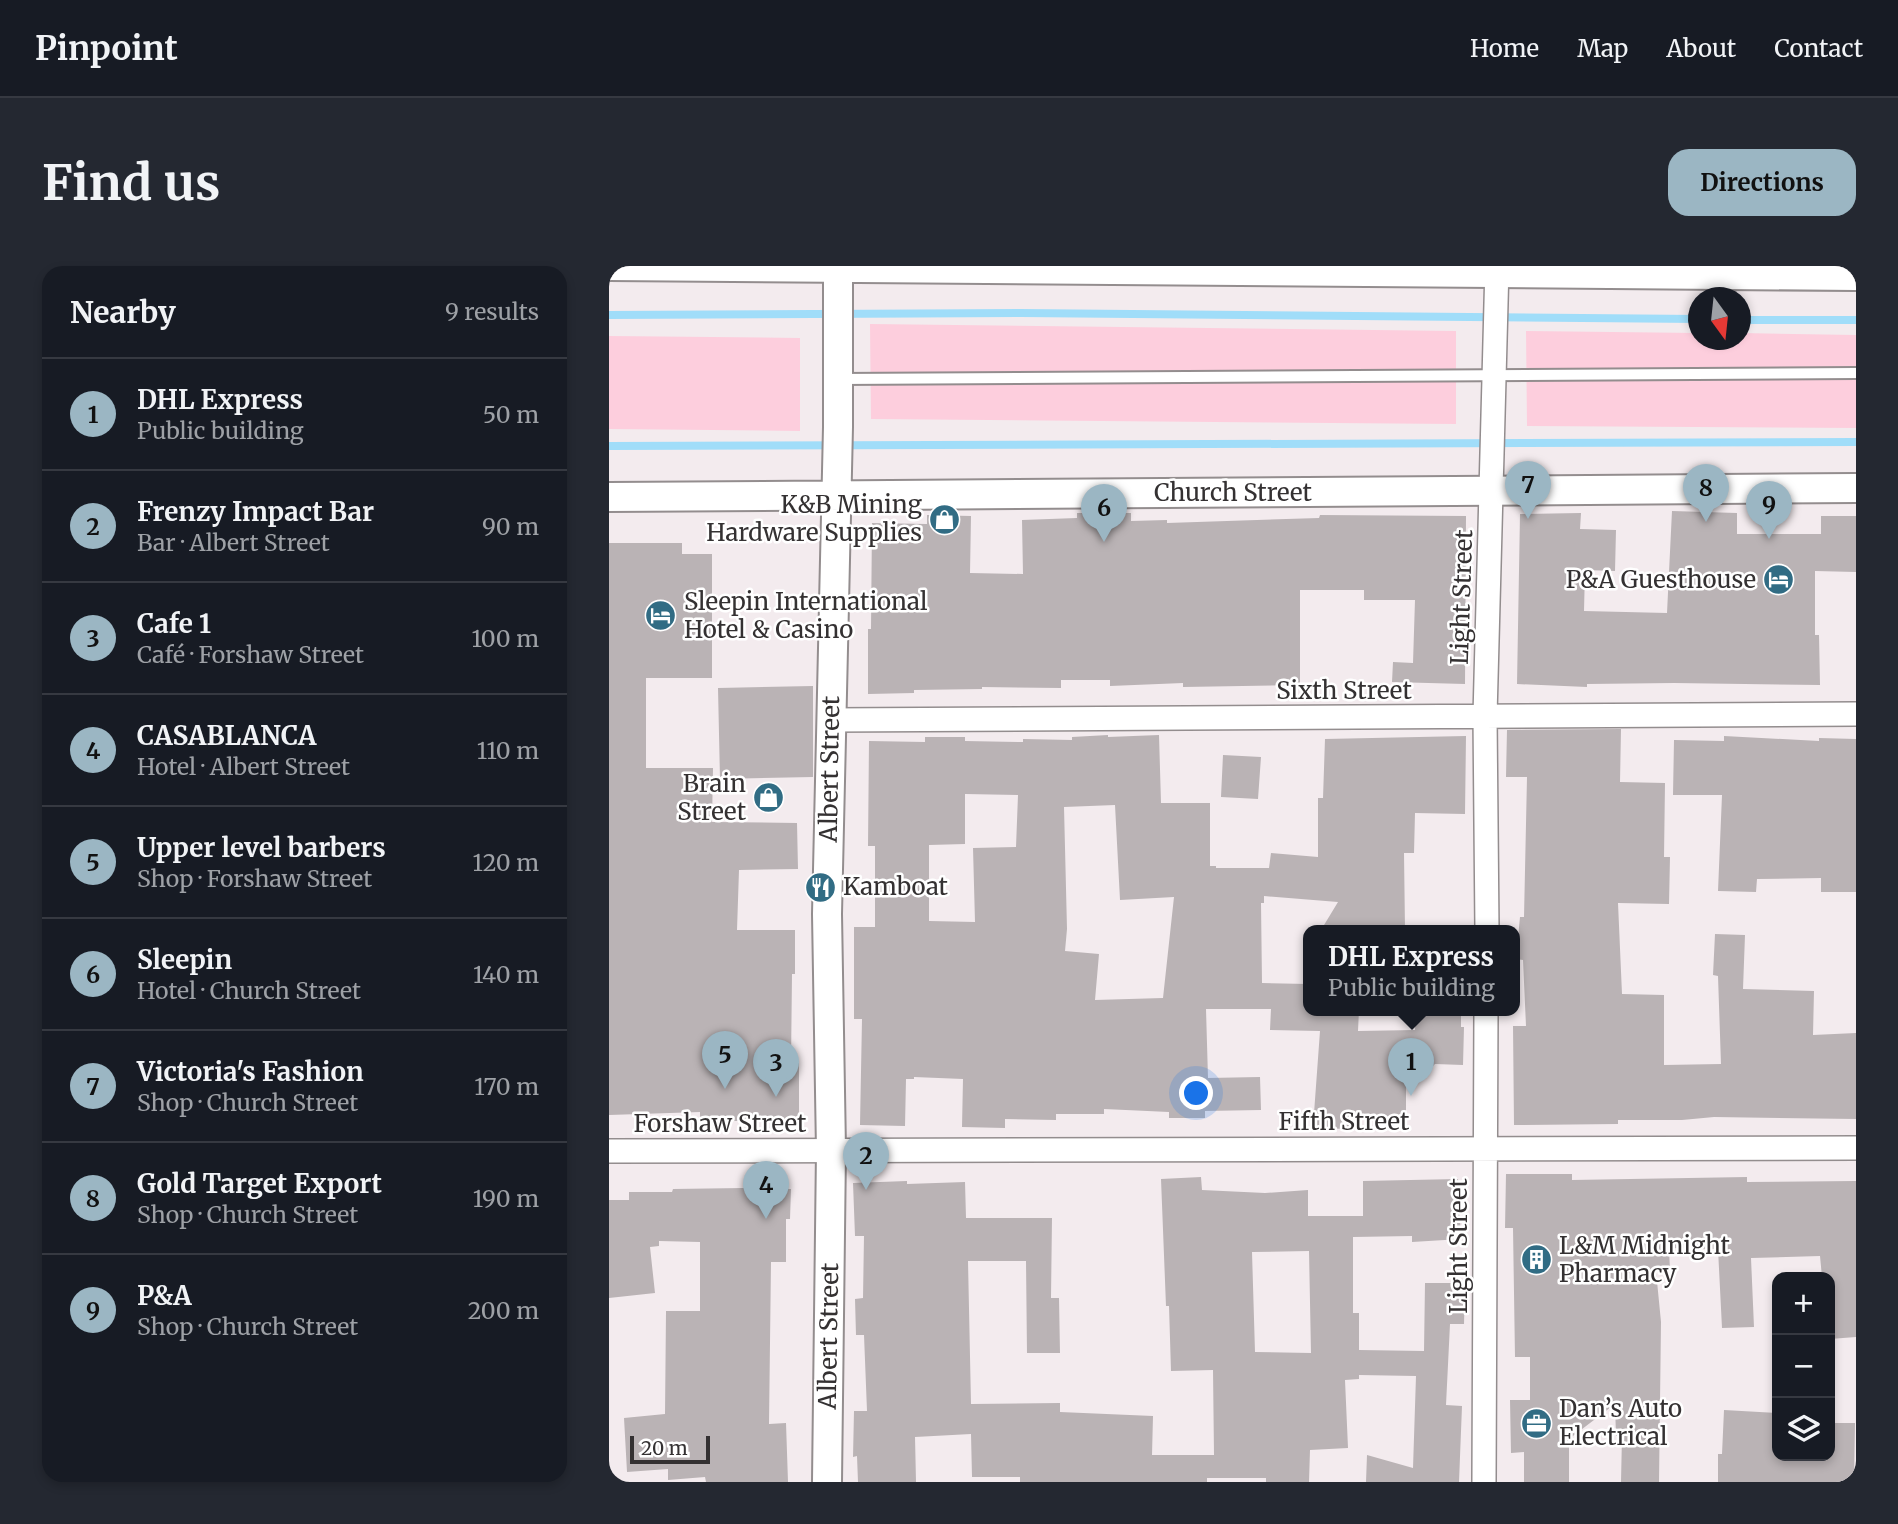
<!DOCTYPE html>
<html lang="en">
<head>
<meta charset="utf-8">
<style>
  :root { --surface:#171b24; --page:#242831; --text:#f1f3f6; --muted:#9ea1a6; --line:#363941; --accent:#9bb6c3 }
  body { margin:0; font-family:Merriweather,serif; background:var(--page); color:var(--text) }
  .controls { position:absolute; right:21px; bottom:21px; display:grid; overflow:hidden; border-radius:14px; box-shadow:0 4px 10px #0003 }
  .controls button { width:63px; height:63px; display:grid; place-items:center; padding:0; border:0; border-bottom:2px solid var(--line); background:var(--surface); color:var(--text); font:35px sans-serif }
  .compass { position:absolute; left:1079px; top:21px; width:63px; height:63px; border-radius:50%; background:var(--surface); box-shadow:0 4px 10px #0003; rotate:165deg }
  .scale { position:absolute; left:21px; bottom:18px; width:80px; box-sizing:border-box; padding-left:7px; border:4px solid #343132; border-top:0; font-size:19px; line-height:24px; white-space:nowrap; color:#343132; -webkit-text-stroke:5px #fff; paint-order:stroke }
  .you { position:absolute; left:588px; top:828px; width:24px; height:24px; margin:-18px; border:5px solid #fff; border-radius:50%; background:#1a73e8; box-shadow:0 0 0 10px #1a73e833 }
  .badge { display:grid; place-items:center; width:46px; height:46px; border-radius:50%; background:var(--accent); color:#111; font-size:23px; font-weight:700 }
  .pin { position:absolute; translate:-50% -58px; filter:drop-shadow(0 2px 4px #0008) }
  .pin::after { content:''; position:absolute; top:37px; width:24px; height:21px; background:inherit; clip-path:polygon(0 0,100% 0,50% 100%) }
  .popup { position:absolute; left:694px; top:659px; width:217px; height:91px; box-sizing:border-box; display:grid; place-content:center; border-radius:14px; background:var(--surface); filter:drop-shadow(0 2px 5px #0005); font-size:23px; white-space:nowrap; color:var(--muted) }
  .popup b { font-size:26px; color:var(--text) }
  .popup::after { content:''; position:absolute; left:50%; top:100%; margin-left:-14px; border:14px solid transparent; border-top-color:var(--surface) }
  .list { margin:0; padding:0; list-style:none }
  h2 { display:flex; justify-content:space-between; align-items:center; height:91px; margin:0; padding:0 28px; font-size:30px }
  h2 small { font-size:23px; font-weight:400; color:var(--muted) }
  .list li { display:grid; grid-template-columns:46px 1fr auto; gap:21px; align-items:center; box-sizing:border-box; height:112px; padding:0 28px; border-top:2px solid var(--line) }
  .list b { display:block; font-size:26px; white-space:nowrap }
  .list p { margin:0; font-size:23px; white-space:nowrap; color:var(--muted) }
  .list em { font-size:23px; font-style:normal; color:var(--muted) }
  .icon { flex:none; width:38px; height:38px; fill:none; stroke:currentColor; stroke-width:2; stroke-linecap:round; stroke-linejoin:round }
  .map { position:relative; flex:none; width:1247px; height:1216px; overflow:hidden; border-radius:21px }
  header { display:flex; align-items:center; gap:42px; box-sizing:border-box; height:98px; padding:0 35px; background:var(--surface); border-bottom:2px solid var(--line) }
  header strong { font-size:33px }
  nav { display:flex; gap:38px; margin-inline-start:auto; font-size:24px }
  .intro { display:flex; align-items:center; justify-content:space-between; box-sizing:border-box; height:168px; padding:0 42px }
  h1 { margin:0; font-size:49px }
  .button { padding:18px 32px; border-radius:21px; background:var(--accent); color:#111; font-size:24px; font-weight:700 }
  main { display:flex; gap:42px; padding:0 42px }
  aside { flex:1; background:var(--surface); border-radius:21px; box-shadow:0 4px 10px #0003 }
  .map>svg:first-child { display:block }
  .green { fill:#fdcedd }
  .lines { fill:none; stroke-linecap:round; stroke-linejoin:round }
  .stream { stroke:#a0ddf9; stroke-width:8 }
  .building { fill:#bab3b5; fill-rule:evenodd }
  .service-casing { stroke:#938d8e; stroke-width:14 }
  .minor-casing { stroke:#938d8e; stroke-width:26 }
  .tertiary-casing { stroke:#938d8e; stroke-width:32 }
  .service { stroke:#fff; stroke-width:10 }
  .minor { stroke:#fff; stroke-width:23 }
  .tertiary { stroke:#fff; stroke-width:28 }
  .labels { text-anchor:middle; stroke-width:5; stroke-linejoin:round; paint-order:stroke }
  .street-label { font-size:24px; fill:#343132; stroke:#fff }
  .poi-label { font-size:24px; fill:#343132; stroke:#fff; text-anchor:start }
</style>
</head>
<body>
<header>
<strong>Pinpoint</strong>
<nav><a>Home</a><a>Map</a><a>About</a><a>Contact</a></nav>
</header>
<div class="intro"><h1>Find us</h1><a class="button">Directions</a></div>
<main>
<aside>
<h2>Nearby<small>9 results</small></h2>
<ul class="list">
<li><span class="badge">1</span><div><b>DHL Express</b><p>Public building</p></div><em>50 m</em></li>
<li><span class="badge">2</span><div><b>Frenzy Impact Bar</b><p>Bar · Albert Street</p></div><em>90 m</em></li>
<li><span class="badge">3</span><div><b>Cafe 1</b><p>Café · Forshaw Street</p></div><em>100 m</em></li>
<li><span class="badge">4</span><div><b>CASABLANCA</b><p>Hotel · Albert Street</p></div><em>110 m</em></li>
<li><span class="badge">5</span><div><b>Upper level barbers</b><p>Shop · Forshaw Street</p></div><em>120 m</em></li>
<li><span class="badge">6</span><div><b>Sleepin</b><p>Hotel · Church Street</p></div><em>140 m</em></li>
<li><span class="badge">7</span><div><b>Victoria's Fashion</b><p>Shop · Church Street</p></div><em>170 m</em></li>
<li><span class="badge">8</span><div><b>Gold Target Export</b><p>Shop · Church Street</p></div><em>190 m</em></li>
<li><span class="badge">9</span><div><b>P&amp;A</b><p>Shop · Church Street</p></div><em>200 m</em></li>
</ul>
</aside>
<div class="map">
<svg width="1247" height="1216" viewBox="0 0 1247 1216">
  <rect width="100%" height="100%" fill="#f3ebee"/>
  <path class="green" d="M261 58 847 65V158L262 153Z
    M917 65 1089 67 1090 74H1132V67L1247 69V162L918 160Z
    M0 70 191 72V165L0 163Z"/>
  <g class="lines">
    <path class="stream" d="M0 49 412 47 1090 53
      M1132 54H1247
      M0 180 1247 176"/>
  </g>
  <path class="building" d="M1063 245 1128 247V268H1212V250H1247V306L1206 305V369H1210L1211 419 1065 417 978 418V421L908 418 911 248 972 247 971 263 1007 264 1006 305 976 304 975 345 1058 347Z
    M468 247H522V255L558 254V257L710 252 711 249 857 250 856 418 783 416 784 396 804 397 806 334H755V324H691V419L574 421V417L501 420V414H452V422L373 421V423L305 424V427L259 428V363H262L263 257 318 258V249L362 250 361 307 414 308 413 254 468 252Z
    M0 277H73V288H103V412H37V502H104L103 556 188 557 189 603 130 604 128 664H186V708H183L182 797H190V855H91V846L0 849Z
    M204 420V511L111 513 109 422Z
    M1012 463 1011 516 1056 517 1055 591H1061L1060 638 1009 637 1013 728 1055 729V799L1112 798 1109 710 1104 709 1106 668 1136 669 1134 723 1205 725 1204 769 1247 767V853L1105 851 1073 854H1009V858L905 859 904 760H917L914 694 907 693 911 651H915L918 511H897L898 464Z
    M499 469V471L550 469 552 537H601V600H607V602H660L662 587 709 591V532H714L716 473 857 470 856 548 806 547 805 587H795L796 664H712L729 636 655 630V637H652L653 717 699 718V744H750L749 765 806 764 807 744H852V761H855L854 799 826 798 821 803H797V850L750 851 749 864 704 861 711 765 661 764 662 743H597L599 812 651 811 652 844 596 845V852H560V846L495 843V848H447V854L396 853V862L353 861 354 813 305 811V813H297L296 860 251 859 253 753H245V661H266V580H259L260 475 316 476V471H356V475L414 476V473L463 474V471ZM356 528 409 529 407 581 364 582 366 656 320 655V579L356 578ZM506 539 511 634 565 631 554 732 486 734 490 688 456 685 458 663 455 541Z
    M1115 470 1210 475V472L1247 473V626H1212V612L1148 613 1147 626 1109 625 1113 529H1064L1065 474 1115 475Z
    M614 489 652 491 649 533 612 531Z
    M897 908H963V914L1138 911V916L1247 915V1071L1221 1073V1011H1213L1211 990 1142 992 1145 1061 1113 1062 1109 983 1060 982 1061 1005H1047L1052 1056 1050 1216H1012L1013 1170H1007L1006 1138 960 1173V1216H915V1186L902 1187 901 1134H921V1091H906L904 962H896Z
    M592 911 593 924 656 927 699 924V950H754V915L849 913 852 973 803 976V970L744 971V1047H750V1084L815 1085 816 1017H856L855 1058H841L837 1139 853 1140 850 1216H757L758 1189 804 1202 807 1110 750 1109V1113L736 1114 739 1182 701 1184 700 1216H657V1212H598V1216H411V1211H363L362 1168 306 1171 307 1216H249L248 1190 244 1191 245 1145H258L255 1069H247L246 1033 254 1032 255 970H246L244 917 298 915V918L356 916 357 952H443L442 1032H450L451 1087H418L417 995H359L362 1138 451 1137V1146L544 1150 543 1189H605L604 1104 562 1105 560 1040H557L552 913ZM700 985 702 1087 646 1086 643 986Z
    M134 922 182 923 181 953H177V996H162L160 1158 177 1157 179 1216H97L96 1211 59 1214V1203L18 1206 15 1152 56 1148 57 1045H91V976L50 975V980L41 981 46 1027 0 1032V934H20V926H63L64 923Z
    M1115 1144 1168 1147V1190H1221V1157H1246L1245 1216H1109V1188H1113Z"/>
  <g class="lines">
    <defs>
      <path id="service" d="M229 113 1247 107"/>
      <path id="minor" d="M222 454 1247 448
        M878 664 876 450 888 0
        M0 885 1247 882
        M875 1216 877 744"/>
      <path id="tertiary" d="M0 0 1247 10
        M0 231 1247 222
        M218 1216 222 884 218 648 229 161V0"/>
    </defs>
    <use href="#service" class="service-casing"/>
    <use href="#minor" class="minor-casing"/>
    <use href="#tertiary" class="tertiary-casing"/>
    <use href="#service" class="service"/>
    <use href="#minor" class="minor"/>
    <use href="#tertiary" class="tertiary"/>
  </g>
  <defs>
    <symbol id="shop-disc" viewBox="-11 -11 22 22"><circle r="9.5" fill="#316c84" stroke="#fff"/><path d="M-5-2.5h2.3a2.7 3.5 0 0 1 5.4 0H5L5.5 6h-11ZM-1.5-2.5h3a1.5 2.3 0 0 0-3 0Z" fill="#fff"/></symbol>
    <symbol id="hotel-disc" viewBox="-11 -11 22 22"><circle r="9.5" fill="#316c84" stroke="#fff"/><path d="M-6-4.5h1.5V1H6V5H4.5V3h-9V5H-6ZM-4 0a1.8 1.8 0 1 1 3.6 0ZM.5 0V-2.5h3Q6-2.5 6 0Z" fill="#fff"/></symbol>
    <symbol id="restaurant-disc" viewBox="-11 -11 22 22"><circle r="9.5" fill="#316c84" stroke="#fff"/><path d="M-5-6h1v4h1v-4h1v4h1v-4h1v5L-1.5 .5V6h-2V.5L-5-1ZM5-6V6H3V1.5H1.5Q1.5-4 5-6Z" fill="#fff"/></symbol>
    <symbol id="building-disc" viewBox="-11 -11 22 22"><circle r="9.5" fill="#316c84" stroke="#fff"/><path d="M-4-6H4V6H1V3H-1V6H-4ZM-2.5-4.3h1.7v1.8h-1.7ZM.8-4.3h1.7v1.8H.8ZM-2.5-1h1.7V.8h-1.7ZM.8-1h1.7V.8H.8Z" fill="#fff"/></symbol>
    <symbol id="office-disc" viewBox="-11 -11 22 22"><circle r="9.5" fill="#316c84" stroke="#fff"/><path d="M-6-3h4V-5.5h4V-3h4V5H-6ZM-1-4.5V-3h2v-1.5ZM-6 0V1H6V0Z" fill="#fff"/></symbol>
  </defs>
  <g fill-rule="evenodd">
    <use href="#shop-disc" x="318" y="236" width="35" height="35"/>
    <use href="#hotel-disc" x="1152" y="296" width="35" height="35"/>
    <use href="#hotel-disc" x="34" y="332" width="35" height="35"/>
    <use href="#shop-disc" x="142" y="514" width="35" height="35"/>
    <use href="#restaurant-disc" x="194" y="604" width="35" height="35"/>
    <use href="#building-disc" x="910" y="976" width="35" height="35"/>
    <use href="#office-disc" x="910" y="1140" width="35" height="35"/>
  </g>
  <g class="labels">
    <g class="street-label">
      <text x="624" y="235">Church Street</text>
      <text transform="translate(853 331) rotate(-88)" y="8">Light Street</text>
      <text x="735" y="433">Sixth Street</text>
      <text transform="translate(221 503) rotate(-89)" y="8">Albert Street</text>
      <text x="735" y="864">Fifth Street</text>
      <text x="111" y="866">Forshaw Street</text>
      <text transform="translate(850 980) rotate(-90)" y="8">Light Street</text>
      <text transform="translate(220 1070) rotate(-89)" y="8">Albert Street</text>
    </g>
    <g class="poi-label">
      <text x="313" y="247" text-anchor="end">K&amp;B Mining<tspan x="313" dy="28">Hardware Supplies</tspan></text>
      <text x="1147" y="322" text-anchor="end">P&amp;A Guesthouse</text>
      <text x="75" y="344">Sleepin International<tspan x="75" dy="28">Hotel &amp; Casino</tspan></text>
      <text x="137" y="526" text-anchor="end">Brain<tspan x="137" dy="28">Street</tspan></text>
      <text x="234" y="629">Kamboat</text>
      <text x="950" y="988">L&amp;M Midnight<tspan x="950" dy="28">Pharmacy</tspan></text>
      <text x="950" y="1151">Dan’s Auto<tspan x="950" dy="28">Electrical</tspan></text>
    </g>
  </g>
</svg>
<div class="controls">
<button>+</button>
<button>−</button>
<button><svg class="icon" aria-label="layers" viewBox="0 0 24 24"><path d="M12 4l9 5-9 5-9-5zM3 14l9 5 9-5"/></svg></button>
</div>
<svg class="compass" viewBox="-18 -18 36 36"><path d="M0-13l5 13h-10z" fill="#e53935"/><path d="M0 13l5-13h-10z" fill="#9ea1a6"/></svg>
<div class="scale">20 m</div>
<div class="you"></div>
<div class="pin badge" style="left:802px;top:830px">1</div>
<div class="popup"><b>DHL Express</b>Public building</div>
<div class="pin badge" style="left:257px;top:924px">2</div>
<div class="pin badge" style="left:167px;top:831px">3</div>
<div class="pin badge" style="left:157px;top:953px">4</div>
<div class="pin badge" style="left:116px;top:823px">5</div>
<div class="pin badge" style="left:495px;top:276px">6</div>
<div class="pin badge" style="left:919px;top:253px">7</div>
<div class="pin badge" style="left:1097px;top:256px">8</div>
<div class="pin badge" style="left:1160px;top:273px">9</div>
</div>
</main>
</body>
</html>
